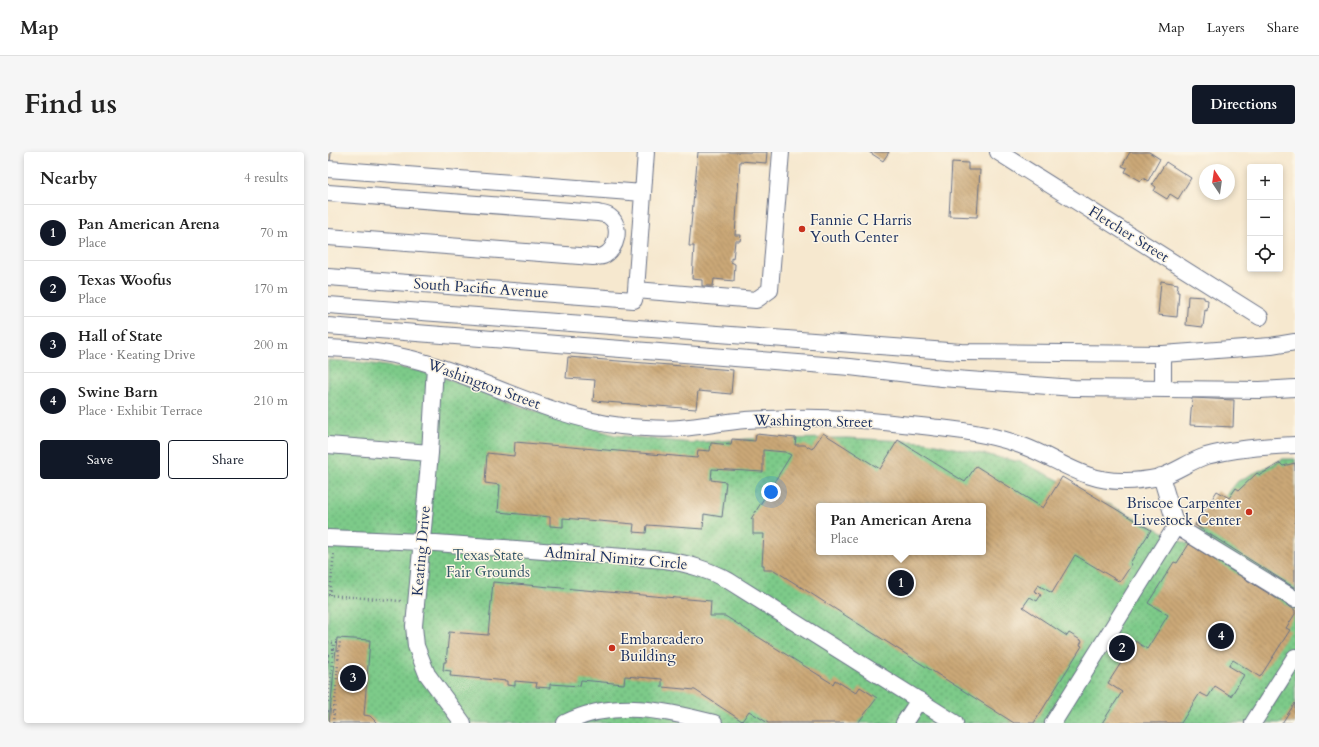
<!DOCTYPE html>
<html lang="en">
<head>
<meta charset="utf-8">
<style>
  :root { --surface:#fff; --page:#f6f6f6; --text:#222; --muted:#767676; --line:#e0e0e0; --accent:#111827 }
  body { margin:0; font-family:Cardo,serif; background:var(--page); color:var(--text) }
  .controls { position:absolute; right:12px; top:12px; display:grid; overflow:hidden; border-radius:4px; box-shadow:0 2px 6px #0003 }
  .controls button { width:36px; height:36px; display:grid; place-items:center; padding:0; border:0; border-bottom:1px solid var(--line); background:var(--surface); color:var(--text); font:20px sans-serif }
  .compass { position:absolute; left:871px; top:12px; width:36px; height:36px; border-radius:50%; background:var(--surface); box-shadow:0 2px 6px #0003; rotate:347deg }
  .you { position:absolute; left:443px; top:340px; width:14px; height:14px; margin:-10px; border:3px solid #fff; border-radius:50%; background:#1a73e8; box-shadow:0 0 0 6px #1a73e833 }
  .badge { display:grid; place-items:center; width:26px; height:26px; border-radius:50%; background:var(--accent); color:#fff; font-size:13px; font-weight:700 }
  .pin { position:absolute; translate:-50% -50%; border:2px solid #fff; box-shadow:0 1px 4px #0006 }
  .popup { position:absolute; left:488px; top:351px; width:170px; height:52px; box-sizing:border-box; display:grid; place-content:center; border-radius:4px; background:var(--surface); filter:drop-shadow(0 1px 3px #0005); font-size:13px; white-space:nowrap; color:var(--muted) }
  .popup b { font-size:15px; color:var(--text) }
  .popup::after { content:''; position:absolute; left:50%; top:100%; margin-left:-8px; border:8px solid transparent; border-top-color:var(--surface) }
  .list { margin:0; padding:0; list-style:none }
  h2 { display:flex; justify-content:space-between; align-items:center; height:52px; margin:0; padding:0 16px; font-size:17px }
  h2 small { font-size:13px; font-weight:400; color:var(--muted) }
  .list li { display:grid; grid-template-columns:26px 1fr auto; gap:12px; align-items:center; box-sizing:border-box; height:56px; padding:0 16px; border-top:1px solid var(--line) }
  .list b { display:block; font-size:15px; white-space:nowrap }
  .list p { margin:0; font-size:13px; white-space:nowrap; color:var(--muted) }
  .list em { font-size:13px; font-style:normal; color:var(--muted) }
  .actions { display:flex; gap:8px; padding:12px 16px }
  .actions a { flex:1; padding:9px 0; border:1px solid var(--accent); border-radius:4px; text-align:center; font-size:14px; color:var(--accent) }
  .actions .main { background:var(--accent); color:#fff }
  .icon { flex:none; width:22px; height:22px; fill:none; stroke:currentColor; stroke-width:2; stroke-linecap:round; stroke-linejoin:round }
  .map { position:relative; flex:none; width:967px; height:571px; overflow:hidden; border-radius:4px }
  header { display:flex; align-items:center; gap:24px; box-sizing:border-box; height:56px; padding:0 20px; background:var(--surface); border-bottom:1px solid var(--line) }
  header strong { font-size:19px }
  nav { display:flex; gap:22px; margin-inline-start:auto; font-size:14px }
  .intro { display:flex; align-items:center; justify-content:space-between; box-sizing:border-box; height:96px; padding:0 24px }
  h1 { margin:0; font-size:28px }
  .button { padding:10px 18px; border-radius:4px; background:var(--accent); color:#fff; font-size:14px; font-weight:700 }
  main { display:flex; gap:24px; padding:0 24px }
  aside { flex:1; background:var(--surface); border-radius:4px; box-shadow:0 2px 6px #0003 }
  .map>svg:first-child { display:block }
  .park { fill:url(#park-dots); stroke:#4c7c74; fill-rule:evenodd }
  .building { fill:url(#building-back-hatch); fill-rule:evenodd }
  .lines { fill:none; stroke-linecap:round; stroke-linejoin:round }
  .minor-casing { stroke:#687086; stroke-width:18 }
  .path { stroke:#687086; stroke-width:2.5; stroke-dasharray:1 3; stroke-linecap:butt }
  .minor { stroke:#fff; stroke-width:16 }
  .poi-dot { fill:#c8321e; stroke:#fcf5e5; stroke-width:1.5 }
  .labels { text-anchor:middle; stroke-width:3; stroke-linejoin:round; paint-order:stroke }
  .poi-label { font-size:15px; fill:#1b2f5e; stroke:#fcf5e5; text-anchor:start }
  .street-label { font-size:15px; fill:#1b2f5e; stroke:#fcf5e5 }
  .park-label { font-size:15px; fill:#345669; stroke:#fcf5e5 }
</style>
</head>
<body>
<header>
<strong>Map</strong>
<nav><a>Map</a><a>Layers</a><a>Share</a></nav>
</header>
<div class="intro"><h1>Find us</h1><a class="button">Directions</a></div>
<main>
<aside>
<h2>Nearby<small>4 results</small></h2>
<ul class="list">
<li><span class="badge">1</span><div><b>Pan American Arena</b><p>Place</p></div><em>70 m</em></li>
<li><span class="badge">2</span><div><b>Texas Woofus</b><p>Place</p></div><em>170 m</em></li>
<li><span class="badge">3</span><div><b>Hall of State</b><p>Place · Keating Drive</p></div><em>200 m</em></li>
<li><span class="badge">4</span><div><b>Swine Barn</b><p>Place · Exhibit Terrace</p></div><em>210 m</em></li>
</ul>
<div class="actions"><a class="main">Save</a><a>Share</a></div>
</aside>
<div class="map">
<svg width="967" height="571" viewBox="0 0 967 571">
  <defs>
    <pattern id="park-dots" width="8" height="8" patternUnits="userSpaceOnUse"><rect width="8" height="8" fill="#7dca89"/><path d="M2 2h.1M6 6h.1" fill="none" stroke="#66a473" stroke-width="1.8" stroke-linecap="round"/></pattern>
    <pattern id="building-back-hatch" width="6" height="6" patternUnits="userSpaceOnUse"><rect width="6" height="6" fill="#cba877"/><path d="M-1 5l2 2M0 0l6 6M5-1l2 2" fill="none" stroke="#a48965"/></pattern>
  </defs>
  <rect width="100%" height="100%" fill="#fcf5e5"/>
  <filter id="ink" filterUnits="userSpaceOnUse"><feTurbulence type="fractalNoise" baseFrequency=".025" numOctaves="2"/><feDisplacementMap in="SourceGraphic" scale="8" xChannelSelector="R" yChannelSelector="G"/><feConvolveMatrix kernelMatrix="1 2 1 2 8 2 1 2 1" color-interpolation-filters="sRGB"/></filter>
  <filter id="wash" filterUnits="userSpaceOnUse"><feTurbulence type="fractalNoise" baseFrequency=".012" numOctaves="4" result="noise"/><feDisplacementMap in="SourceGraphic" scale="16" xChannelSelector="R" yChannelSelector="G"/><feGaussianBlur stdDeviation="0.9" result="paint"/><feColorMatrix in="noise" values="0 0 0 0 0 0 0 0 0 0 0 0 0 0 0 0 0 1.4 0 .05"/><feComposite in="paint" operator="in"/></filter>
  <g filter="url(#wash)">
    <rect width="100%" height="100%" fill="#f6e8cf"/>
    <path class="park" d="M0 208 32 210 92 219 130 230 194 255 287 283 363 291 420 287 519 286 598 290 693 310 786 355 859 392 910 329 955 307H967V571H0ZM491 354H655V400H491Z"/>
    <g id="blocks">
      <path class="building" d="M0 0H3L2 11H0Z
        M370 0H439L438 11 412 9 407 83H413L412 89H407L405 107 403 106V110L407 112 406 129 386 127 385 134H374V128L364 127 366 94H361Z
        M541 0H561L555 9Z
        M802 0H821L832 7 820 29 815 26 813 29 797 20 799 16 794 14Z
        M624 10 640 11V18H652L649 65 621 64Z
        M838 10 863 26 850 47 842 42 839 47 826 39 828 35 824 32Z
        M833 129 850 132 849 140H851L849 165 830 163Z
        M860 144 876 145V147L880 148 879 159 877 158 875 175 858 173Z
        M240 205 405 218 403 242 370 239 368 257 265 249 267 228 238 226Z
        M864 246 906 248 905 275 862 273Z
        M495 281 552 317 570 288 637 330 648 314 715 356 734 325 823 378 802 411 804 412 792 430 747 403 724 441 710 433 706 439 713 443 709 449 702 445 695 455 739 484 741 481 754 489 752 493 754 494 706 571H686L446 418H436V413H434L436 382H425V367H423L463 303 457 300 435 298V320L384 317 383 328 398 330 394 365 376 362 375 377 319 373 318 381 305 380 306 372 235 366V375L222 374V365L170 360 172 333 157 331 159 301 186 304 187 290 369 306 370 298 382 299 383 291 403 293 404 287 427 289 428 282 468 286 467 293H477L484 297ZM491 354H655V400H491Z
        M952 311 955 314 967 311V436L867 373 889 339 901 346 908 336 911 338 929 321 932 323Z
        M861 392 967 458V462L958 476 962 478 932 525 905 508 901 514 916 523 903 544 887 534 880 545 872 541 853 571H774L794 540 780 531 807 489 819 497 840 463 820 451 846 410 849 411Z
        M165 430 383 449 382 464H397L505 532 507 528 528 541 532 535 549 546 530 571H440L421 559 414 569 367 538 334 535V527L297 524 296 532 253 528 252 534 222 532V536L208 535 209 531 187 529V534L179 533V529L122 524 123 519 115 518 116 510H118L121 480 160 483Z
        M9 486 42 488 36 563 42 564 49 571H1Z
        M967 551V571H954Z"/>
    </g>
  </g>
  <g filter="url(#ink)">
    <use href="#blocks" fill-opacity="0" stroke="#687086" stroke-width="1"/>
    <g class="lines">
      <defs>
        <path id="minor" d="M670 0 932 165
          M0 17 315 41
          M0 41 270 61C273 62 279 62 282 65 294 74 289 98 275 104 272 105 268 105 265 105L0 85
          M0 125 306 148 308 138 318 0
          M308 138 428 148 442 138 453 0
          M0 153 633 200 835 202 943 194 967 190
          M0 174 522 215 614 226 746 236 932 238 967 236
          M0 196C28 197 56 200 84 207 155 225 220 265 293 274 313 276 333 278 353 276 375 274 396 270 418 268 432 267 448 267 462 266 512 264 563 271 612 276 640 279 669 284 695 294 731 307 757 331 798 329 808 329 822 327 832 325 848 320 862 309 878 304 905 297 939 294 967 293
          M835 202V237
          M107 214 102 301 86 474 88 494 99 522 135 571
          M0 293 102 301
          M848 374 967 447
          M0 386 94 390 337 408C361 412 379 417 401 429L627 571
          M237 571C286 547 336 558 386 571
          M576 571 591 548
          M725 571 848 374 833 324
          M925 571 967 505"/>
      </defs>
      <use href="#minor" class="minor-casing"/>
      <path class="path" d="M0 443 73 449
        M2 443 6 400
        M0 490 6 491 5 497 11 498
        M0 503 5 504V497
        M0 509H4L0 550
        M0 559 6 560
        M5 571 12 488"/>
      <use href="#minor" class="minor"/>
    </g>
  </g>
  <g class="poi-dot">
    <circle cx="474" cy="77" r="4"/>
    <circle cx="921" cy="360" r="4"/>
    <circle cx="284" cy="496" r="4"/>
  </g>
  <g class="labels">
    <g class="poi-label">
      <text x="482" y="73">Fannie C Harris<tspan x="482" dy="17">Youth Center</tspan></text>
      <text x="913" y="356" text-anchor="end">Briscoe Carpenter<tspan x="913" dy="17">Livestock Center</tspan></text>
      <text x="292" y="492">Embarcadero<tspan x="292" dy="17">Building</tspan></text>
    </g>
    <g class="street-label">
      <text transform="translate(801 82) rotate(32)" y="5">Fletcher Street</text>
      <text transform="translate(153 136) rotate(4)" y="5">South Pacific Avenue</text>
      <text transform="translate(156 232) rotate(20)" y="5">Washington Street</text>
      <text transform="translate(485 269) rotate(1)" y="5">Washington Street</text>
      <text transform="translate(93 399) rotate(-85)" y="5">Keating Drive</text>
      <text transform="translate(288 406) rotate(5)" y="5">Admiral Nimitz Circle</text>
    </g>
    <g class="park-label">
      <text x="160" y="408">Texas State<tspan x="160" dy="17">Fair Grounds</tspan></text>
    </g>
  </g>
</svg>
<div class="controls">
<button>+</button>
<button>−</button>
<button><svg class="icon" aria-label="locate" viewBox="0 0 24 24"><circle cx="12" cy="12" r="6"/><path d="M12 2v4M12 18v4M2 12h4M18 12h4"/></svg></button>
</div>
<svg class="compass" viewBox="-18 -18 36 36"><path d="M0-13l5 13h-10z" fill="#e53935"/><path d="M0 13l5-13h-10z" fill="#767676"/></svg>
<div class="you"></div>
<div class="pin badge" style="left:573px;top:431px">1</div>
<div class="popup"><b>Pan American Arena</b>Place</div>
<div class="pin badge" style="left:794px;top:496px">2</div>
<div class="pin badge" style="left:25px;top:526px">3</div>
<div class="pin badge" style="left:893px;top:484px">4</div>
</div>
</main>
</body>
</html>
